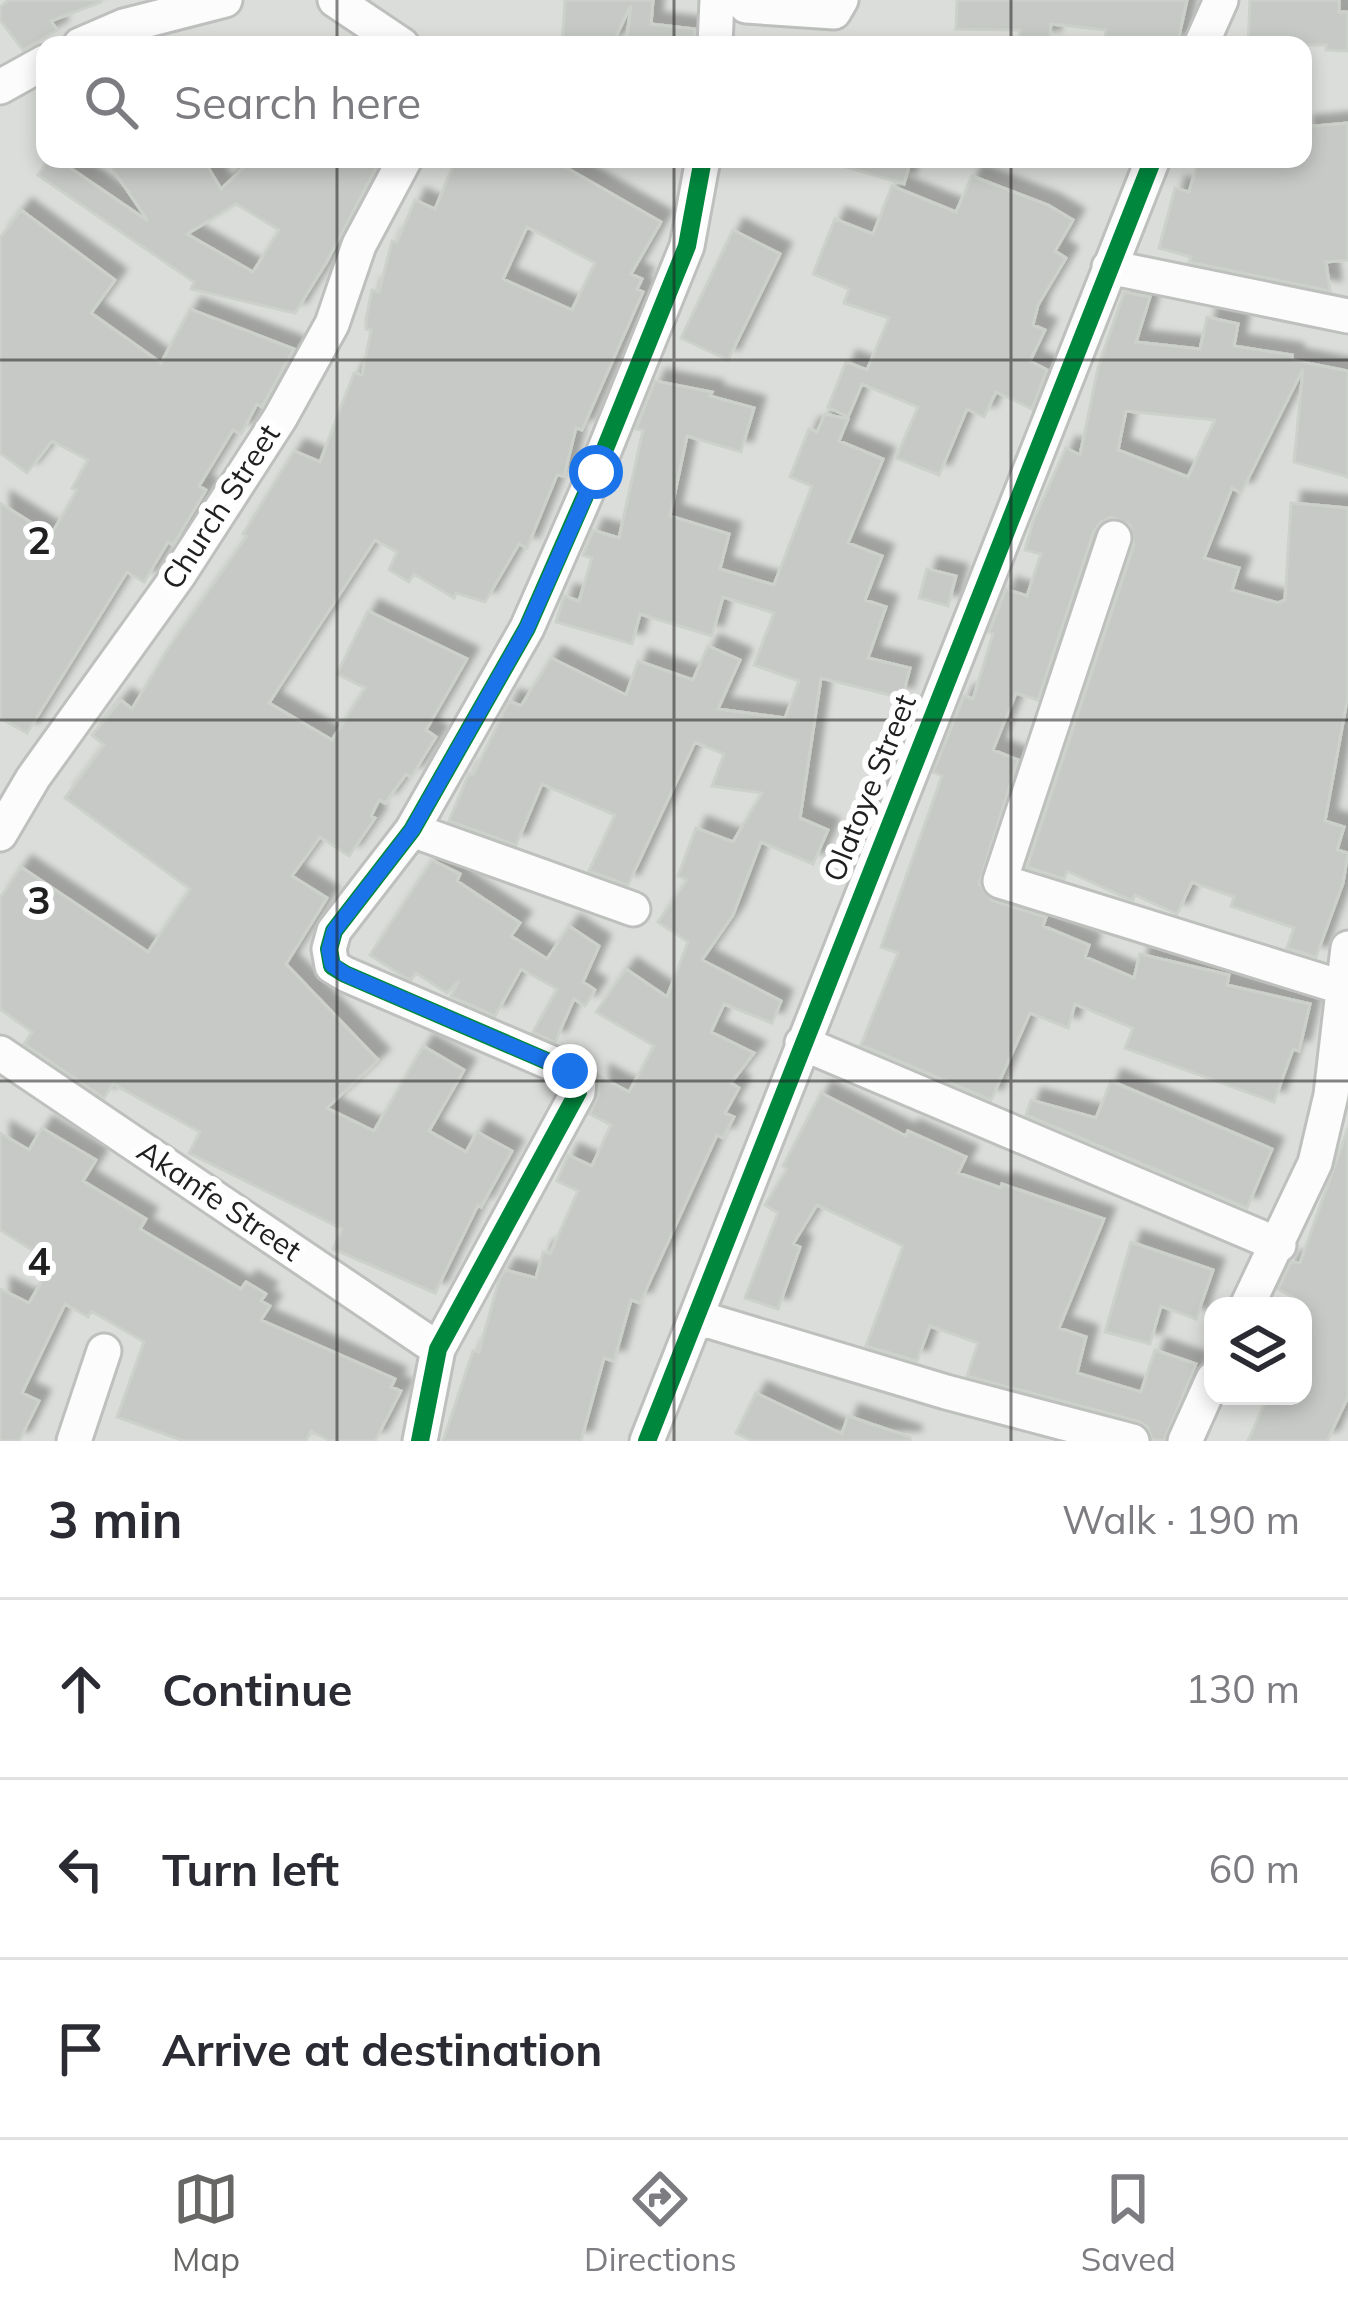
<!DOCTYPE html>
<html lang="en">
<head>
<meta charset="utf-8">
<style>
  :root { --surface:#fff; --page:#f7f7f7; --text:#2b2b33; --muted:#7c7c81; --line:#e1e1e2; --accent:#676866 }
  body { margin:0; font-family:Mulish,sans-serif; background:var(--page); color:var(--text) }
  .controls { position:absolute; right:36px; bottom:36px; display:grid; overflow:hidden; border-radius:24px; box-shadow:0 6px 18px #0003 }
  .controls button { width:108px; height:108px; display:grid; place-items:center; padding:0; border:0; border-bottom:3px solid var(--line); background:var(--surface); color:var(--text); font:60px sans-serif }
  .stop { position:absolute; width:36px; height:36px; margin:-27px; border:9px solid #1a73e8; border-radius:50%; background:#fff }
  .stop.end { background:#1a73e8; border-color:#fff; box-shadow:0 3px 12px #0008 }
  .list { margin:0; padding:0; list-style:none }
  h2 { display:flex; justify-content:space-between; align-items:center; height:156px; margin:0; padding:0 48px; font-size:51px }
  h2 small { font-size:39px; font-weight:400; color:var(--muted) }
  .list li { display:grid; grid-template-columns:78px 1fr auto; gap:36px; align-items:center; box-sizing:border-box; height:180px; padding:0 48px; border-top:3px solid var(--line) }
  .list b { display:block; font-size:45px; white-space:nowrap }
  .list em { font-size:39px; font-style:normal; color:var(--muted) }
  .icon { flex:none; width:66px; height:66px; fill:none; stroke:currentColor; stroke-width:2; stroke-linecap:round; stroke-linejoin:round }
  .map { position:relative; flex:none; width:1348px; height:1441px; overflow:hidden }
  .search { position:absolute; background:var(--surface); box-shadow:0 6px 18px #0003; left:36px; right:36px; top:36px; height:132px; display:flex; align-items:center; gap:30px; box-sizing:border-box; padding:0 42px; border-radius:24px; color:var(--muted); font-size:45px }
  .sheet { height:696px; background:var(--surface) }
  nav { display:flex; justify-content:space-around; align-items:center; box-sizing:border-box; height:168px; border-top:3px solid var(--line); background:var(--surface); font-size:33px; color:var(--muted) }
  nav a { display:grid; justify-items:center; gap:6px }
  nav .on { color:var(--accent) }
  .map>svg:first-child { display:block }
  .residential { fill:#dbddda; fill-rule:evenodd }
  .building { fill:#c6c9c5; stroke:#cdd1cb; stroke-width:3; fill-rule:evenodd; filter:url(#shadow) }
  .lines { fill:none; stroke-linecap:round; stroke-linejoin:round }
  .minor-casing { stroke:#bec0be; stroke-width:39 }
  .minor { stroke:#fcfcfc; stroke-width:33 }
  .cycleway-casing { stroke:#fff; stroke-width:26 }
  .cycleway { stroke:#00873e; stroke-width:18 }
  .route { stroke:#1a73e8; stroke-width:15 }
  .grid { fill:none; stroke:#202020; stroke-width:3; stroke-opacity:0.55 }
  .labels { text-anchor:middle; stroke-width:12; stroke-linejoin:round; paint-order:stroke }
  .street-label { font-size:30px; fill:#202020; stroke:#fff }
  .grid-label { font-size:39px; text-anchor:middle; font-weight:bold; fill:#202020; stroke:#fff; stroke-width:12; stroke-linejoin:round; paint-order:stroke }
</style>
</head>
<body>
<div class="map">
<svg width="1348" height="1441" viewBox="0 0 1348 1441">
  <defs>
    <filter id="shadow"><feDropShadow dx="11" dy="-11" stdDeviation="3" flood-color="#0004"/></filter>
  </defs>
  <rect width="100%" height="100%" fill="#eaeee9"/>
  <path class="residential" d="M0 0H1348V1441H0ZM45 45H1303V159H45ZM1213 1306H1303V1396H1213Z"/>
  <path class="building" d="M9 0H101V2L51 21 57 30 23 50 0 20V7Z
    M565 0H653L651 24 695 29 694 45H626L631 5 612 45H562Z
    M957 0H1187L1177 45H1104L1106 30 1051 24 1049 41 1019 37 1020 30 956 29Z
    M1250 0H1339V12H1348V51L1326 50V45H1248Z
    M1348 123V260L1326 262 1330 291 1189 262 1191 257 1159 248 1175 188 1189 192 1199 159H1303V127Z
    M49 159H57L148 221 106 159H203L221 189 253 159H381L326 263 295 313 191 289 194 282 38 175ZM236 204 279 230 253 272 187 234Z
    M456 159H551L661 222 631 274 642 279 637 289 643 292 582 430 576 428 564 476 557 475 527 548 519 544 485 602 456 593 454 598 414 574 409 582 389 570 397 552 375 540 269 703 332 740 365 688 337 674 368 611 467 659 426 730 436 737 411 777 406 774 385 803 379 800 371 816 375 818 349 856 320 837 292 876 327 898 286 964 378 1060 327 1108 374 1131 423 1046 464 1070 429 1131 466 1152 477 1132 512 1151 481 1207 478 1205 435 1293 333 1249 342 1229 189 1153 200 1132 113 1084 104 1098 24 1044 32 1032 0 1009V898L21 867 148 952 190 889 65 798 104 745 92 735 121 700 132 709 169 647 247 536 243 534 294 451 320 462 354 373 362 375 371 330 366 329V319L372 290 379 292 392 241 397 242 415 200 435 209ZM527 227 595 263 572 310 503 279Z
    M840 159H911L904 184 839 165Z
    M972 176 1048 205 1073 220 1055 251 1066 258 1038 305 1033 325 1045 330 1030 361 1047 370 1032 409 996 392 984 417 967 409 939 475 896 458 918 407 862 384 848 417 828 407 846 362 867 370 889 318 844 303 849 289 813 274 835 219 873 234 892 186 956 212Z
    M21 210 115 280 91 313 161 363 190 309 294 349 262 407 257 404 241 434 233 430 199 486 206 490 173 545 168 542 144 582 127 572 27 733 0 718V503L51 535 77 490 72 488 88 460 52 441 27 473 0 453V238Z
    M733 230 780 254 728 360 681 338Z
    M1124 292 1150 297 1136 342 1200 349 1207 317 1238 324 1234 346 1292 355V360L1348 371V477L1294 462 1303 369 1241 493 1232 488 1204 558 1239 568 1232 590 1278 603 1285 600 1291 503 1348 508V695L1325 821 1344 827 1337 850 1348 853 1343 883 1316 957 1287 948 1294 928 1231 906 1234 897 1192 882 1177 914 1135 895 1133 900 1126 898 1067 871 1064 879 1027 867 1134 545 1130 525 1111 517 1101 522 1094 531 1038 700 1016 693 993 750 1018 760 979 884 993 901 1046 917 1043 926 1089 945 1085 957 1134 978 1140 954 1229 975 1227 985 1310 1004 1299 1051 1293 1049 1274 1102 1125 1048 1133 1028 1075 1004 1068 1028 1030 1013 991 1100 861 1045 898 953 881 947 942 776 933 772 964 696 973 699 993 634 989 632 1006 589 1027 596 1041 554 1025 550 1034 519 1066 448 1080 455 1098 368ZM1126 411 1215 420 1188 477 1118 450Z
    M655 381 712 392 710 396 754 408 741 452 687 436 670 516 729 534 720 569 774 585 812 486 790 477 809 429 817 432 825 414 848 419 839 441 883 459 848 543 882 556 865 600 886 607 868 658 910 668 902 698 821 678 800 818 828 830 813 864 761 842 733 915 702 960 781 1001 772 1023 724 1004 711 1032 754 1053 731 1083 739 1088 725 1113 734 1117 723 1138 717 1135 640 1303 631 1300 614 1361 604 1358 581 1441H443L473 1351 479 1352 499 1280 505 1270 536 1278 543 1252 550 1254 578 1191 557 1181 568 1155 592 1166 611 1125 590 1114 599 1094V1076L629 1092 654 1046 596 1012 626 969 667 997 688 942 658 922 687 880 678 876 696 828 733 842 762 793 712 786 724 754 695 742 628 885 589 871 615 815 542 784 516 845 449 821 469 773 473 775 509 701 521 706 551 658 626 695 638 661 693 680 708 646 740 660 718 709 785 718 799 681 754 665 774 613 723 597 712 636 640 614 632 644 556 622 564 596 579 601 592 558 583 555 593 530 619 538 643 430 636 429Z
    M927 569 956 576 948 606 919 598Z
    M432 860 460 874 457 881 520 923 511 936 547 959 569 926 599 946 583 982 595 990 585 1006 574 999 555 1042 533 1032 557 989 521 969 495 1016 451 996 459 981 447 993 416 973 411 980 401 975 370 955Z
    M1111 1081 1272 1149 1247 1208 1026 1115 1031 1100 1096 1118Z
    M821 1093 906 1136 908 1131 966 1157 958 1173 1001 1188 1002 1184 1104 1219 1059 1328 1086 1337 1077 1373 1141 1392 1155 1350 1196 1364 1164 1441 1152 1439 1148 1427 1137 1421 967 1376 978 1343 930 1326 917 1361 866 1346 903 1246 817 1205 793 1244 800 1247 778 1309 745 1298 778 1213 765 1205 787 1169 783 1166Z
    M42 1128 96 1160 83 1181 146 1219 140 1229 241 1289 246 1282 266 1294 261 1301 270 1306 261 1320 395 1379 391 1387 401 1391 375 1441H330L311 1431 306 1441H184L117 1417 144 1342 91 1311 88 1317 65 1304 22 1393 39 1401 19 1441H0V1289L29 1303 53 1263 0 1230V1133L29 1150Z
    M1348 1128V1397L1327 1441H1248L1268 1396H1303V1303L1278 1289 1291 1262 1300 1263Z
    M1131 1242 1213 1270 1196 1319 1161 1306 1150 1344 1105 1332Z
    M756 1393 842 1434 848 1416 910 1437V1441H753L736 1433Z"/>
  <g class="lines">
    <defs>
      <path id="minor" d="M335 0 402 45
        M741 0 746 6 834 12 841 0
        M80 45 124 26 225 0
        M715 45 717 0
        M1201 45 1221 0
        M0 87 45 62
        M1109 267 1348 316
        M1114 538 1000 881 1341 987
        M412 830 633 909
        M0 834 33 778 178 576 280 418 332 324 359 245 405 159
        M802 1043 1279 1245
        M0 1053 438 1349
        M1247 1306 1315 1163 1331 1095 1348 948
        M696 1317 946 1392 1132 1441
        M74 1441 104 1351
        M420 1441 438 1349 578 1092 579 1078 570 1071 345 974 332 966 329 949 334 931 412 830 527 628 596 471 687 246 703 159
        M647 1441 1153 159
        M1185 1441 1213 1379"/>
    </defs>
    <use href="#minor" class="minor-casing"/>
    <use href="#minor" class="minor"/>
    <defs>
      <path id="cycleway" d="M420 1441 438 1349 578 1092 579 1078 570 1071 345 974 332 966 329 949 334 931 412 830 527 628 596 471 687 246 703 159
        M647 1441 1153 159"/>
    </defs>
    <use href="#cycleway" class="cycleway-casing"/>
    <use href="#cycleway" class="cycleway"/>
  </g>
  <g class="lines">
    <path class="route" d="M570 1071 345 974 332 965 329 950 334 931 412 830 527 628 596 472"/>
  </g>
  <path class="grid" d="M337 0V45M674 0V45M1011 0V45M337 159V1441M674 159V1441M1011 159V1441M0 360H1348M0 720H1348M0 1081H1348"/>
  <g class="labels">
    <g class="street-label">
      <text transform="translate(221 507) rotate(-57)" y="10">Church Street</text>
      <text transform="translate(870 788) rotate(-68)" y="10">Olatoye Street</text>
      <text transform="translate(219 1201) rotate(34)" y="10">Akanfe Street</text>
    </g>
  </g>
  <g class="grid-label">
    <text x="39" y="554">2</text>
    <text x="39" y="914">3</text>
    <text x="39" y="1275">4</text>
  </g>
</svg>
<div class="controls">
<button><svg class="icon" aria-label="layers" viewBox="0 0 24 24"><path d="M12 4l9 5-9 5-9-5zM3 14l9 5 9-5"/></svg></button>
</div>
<div class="stop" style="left:596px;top:472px"></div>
<div class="stop end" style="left:570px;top:1071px"></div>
<div class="search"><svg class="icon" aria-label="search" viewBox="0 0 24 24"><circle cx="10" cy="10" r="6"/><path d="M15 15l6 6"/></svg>Search here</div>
</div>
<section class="sheet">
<h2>3 min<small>Walk · 190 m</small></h2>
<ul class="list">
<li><svg class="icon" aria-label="ahead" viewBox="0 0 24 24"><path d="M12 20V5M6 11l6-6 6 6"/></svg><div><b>Continue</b></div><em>130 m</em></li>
<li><svg class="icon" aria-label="left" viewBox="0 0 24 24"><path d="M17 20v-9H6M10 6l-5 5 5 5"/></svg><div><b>Turn left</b></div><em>60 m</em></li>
<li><svg class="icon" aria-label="arrive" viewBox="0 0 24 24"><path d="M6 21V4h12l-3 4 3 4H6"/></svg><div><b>Arrive at destination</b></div></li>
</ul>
</section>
<nav>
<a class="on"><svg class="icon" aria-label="map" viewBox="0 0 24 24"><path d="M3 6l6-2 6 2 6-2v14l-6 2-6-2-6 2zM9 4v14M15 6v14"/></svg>Map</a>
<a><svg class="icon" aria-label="directions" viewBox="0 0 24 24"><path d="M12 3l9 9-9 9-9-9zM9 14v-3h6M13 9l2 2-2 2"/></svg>Directions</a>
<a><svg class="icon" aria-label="saved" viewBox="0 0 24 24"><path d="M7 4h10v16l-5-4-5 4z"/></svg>Saved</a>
</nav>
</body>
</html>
